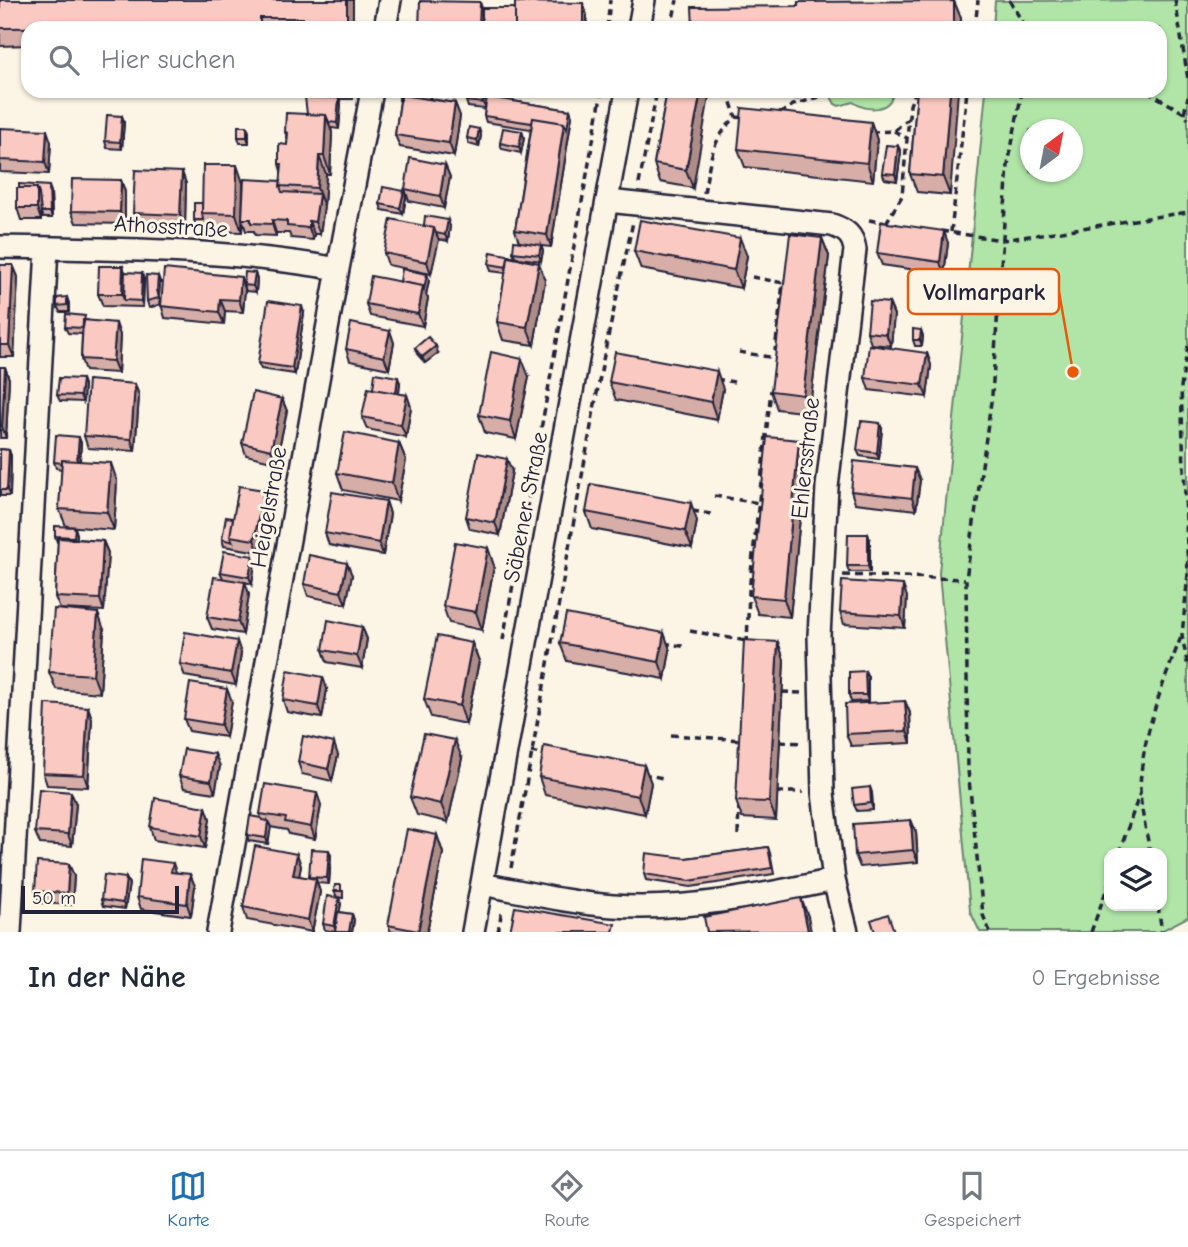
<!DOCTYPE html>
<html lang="de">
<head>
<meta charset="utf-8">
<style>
  :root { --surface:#fff; --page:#f6f6f7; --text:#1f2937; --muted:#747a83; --line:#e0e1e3; --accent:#1f6fb2 }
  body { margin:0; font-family:"Comic Neue",sans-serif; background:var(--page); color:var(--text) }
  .controls { position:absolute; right:21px; bottom:21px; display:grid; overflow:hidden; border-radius:14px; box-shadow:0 2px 5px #0004 }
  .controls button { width:63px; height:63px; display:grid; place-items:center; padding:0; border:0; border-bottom:2px solid var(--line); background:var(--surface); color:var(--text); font:35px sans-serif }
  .compass { position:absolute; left:1020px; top:119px; width:63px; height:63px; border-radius:50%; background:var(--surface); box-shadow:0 2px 5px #0004; rotate:32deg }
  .scale { position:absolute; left:21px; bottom:18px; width:158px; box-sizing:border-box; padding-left:7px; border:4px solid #22223b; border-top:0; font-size:19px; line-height:24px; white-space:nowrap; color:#22223b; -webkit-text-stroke:5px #fcf5e5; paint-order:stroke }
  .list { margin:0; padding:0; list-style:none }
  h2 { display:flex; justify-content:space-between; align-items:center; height:91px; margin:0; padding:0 28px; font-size:30px }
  h2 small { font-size:23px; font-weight:400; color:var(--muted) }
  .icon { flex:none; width:38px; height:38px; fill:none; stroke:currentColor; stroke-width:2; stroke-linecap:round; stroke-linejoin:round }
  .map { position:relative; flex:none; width:1188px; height:932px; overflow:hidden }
  .search { position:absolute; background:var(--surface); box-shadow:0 2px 5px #0004; left:21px; right:21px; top:21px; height:77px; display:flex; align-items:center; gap:18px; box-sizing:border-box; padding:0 24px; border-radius:21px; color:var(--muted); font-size:26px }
  .sheet { height:217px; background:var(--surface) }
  nav { display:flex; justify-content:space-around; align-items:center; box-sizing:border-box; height:98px; border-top:2px solid var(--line); background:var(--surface); font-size:19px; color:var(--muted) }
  nav a { display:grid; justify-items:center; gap:4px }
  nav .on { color:var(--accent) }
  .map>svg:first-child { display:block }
  .park { fill:#b0e5a7; stroke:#698471; stroke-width:2; fill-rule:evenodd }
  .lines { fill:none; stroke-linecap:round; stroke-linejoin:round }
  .minor-casing { stroke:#22223b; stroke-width:26 }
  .path { stroke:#22223b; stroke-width:3.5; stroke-dasharray:7 5; stroke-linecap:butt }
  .minor { stroke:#fcf5e5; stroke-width:21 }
  .wall { fill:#d6ada7; stroke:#22223b; stroke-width:2 }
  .shaded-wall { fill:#ae8d88; stroke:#22223b; stroke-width:2 }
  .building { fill:#f9c9c2; stroke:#22223b; stroke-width:2 }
  .labels { text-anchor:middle; stroke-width:6; stroke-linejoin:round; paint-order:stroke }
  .street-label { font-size:23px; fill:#22223b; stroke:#fcf5e5 }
  .leader { fill:none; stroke:#e8590c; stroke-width:2.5 }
  .callout-dot { fill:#e8590c; stroke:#fcf5e5; stroke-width:2.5 }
  .callout { fill:#fcf5e5; stroke:#e8590c; stroke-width:2.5 }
  .callout-label { font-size:24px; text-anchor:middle; font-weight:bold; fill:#22223b }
</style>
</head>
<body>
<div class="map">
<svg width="1188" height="932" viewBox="0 0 1188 932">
  <rect width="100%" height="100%" fill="#fcf5e5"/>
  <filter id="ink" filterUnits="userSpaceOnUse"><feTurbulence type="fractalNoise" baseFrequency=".0143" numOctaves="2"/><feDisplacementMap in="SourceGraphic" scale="14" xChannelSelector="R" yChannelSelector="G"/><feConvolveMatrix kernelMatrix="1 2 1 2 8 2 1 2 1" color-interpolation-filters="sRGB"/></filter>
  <g filter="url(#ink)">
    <path class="park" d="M1188 0V917L1159 932H980L970 911 939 573 986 91H1160V28H993L995 1ZM1030 130H1072V172H1030ZM1162 853V906H1109V853Z
      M828 91H894C890 112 868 112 853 102L839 106 835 104Z"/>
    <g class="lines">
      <defs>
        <path id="minor" d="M385 28 390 0
          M639 28 644 0
          M608 201 832 225C846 230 853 235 855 250L827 487 819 636 823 793 834 880 847 932
          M0 247C113 249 226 249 338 269
          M482 884C525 892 569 903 613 906 688 911 762 895 834 880
          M10 932 47 248
          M218 932 338 269 372 91
          M473 932 627 91"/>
      </defs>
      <use href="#minor" class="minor-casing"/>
      <path class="path" d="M1009 0 1026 28
        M1175 0 1188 79
        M607 28 610 0
        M671 28 677 0
        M975 28 978 0
        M727 91 736 117
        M769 91 804 100
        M1147 91 1184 113 1188 119
        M1184 113 1188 97
        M780 114 793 105 829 94
        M894 131 907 138
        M871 132 894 131 909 118
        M639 184 657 91
        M704 193C710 161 711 140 736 117L745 118
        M869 220 898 225
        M886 223 902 196 910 105 915 91
        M941 231 1002 240 1188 212
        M951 232 967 91
        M752 277 783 283 775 351
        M1188 346 1181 387 1188 574 1182 635 1188 668
        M739 352 775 358
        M716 379 734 382
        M714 496 759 503
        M692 511 711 514
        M843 575 965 579
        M690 631 747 641
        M503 640 602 91
        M664 643 687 647
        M747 644 749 591 771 390
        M782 692 801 693
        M671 735 742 740
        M780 742 802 743
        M531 752 546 755
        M643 774 663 778
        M777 792H803
        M738 835 739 805
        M1119 853 1140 793
        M1150 853C1147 832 1140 809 1140 788 1142 735 1162 686 1181 637
        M511 868 603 360 633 222
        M1158 906 1162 932
        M498 932 502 910
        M990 932 983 915 968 770 966 579 992 395 1008 165 1022 91
        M1091 932 1109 883"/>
      <use href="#minor" class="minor"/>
    </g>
    <path class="wall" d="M0 0H353V28H28V45L0 46Z
      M307 91H353V99H339L341 104 339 129 331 128 332 133 330 174H326L324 206 320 234H314L313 240 291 238 289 233H276V236L255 235 254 231H246L243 221 242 232 208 231 205 223V226H196L194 220 202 203 243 183 281 181V171L279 164 287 145 288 140 285 132 307 114 309 97Z
      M423 91 422 94 430 95 431 99 455 103 460 116 454 156 400 147 395 135 400 102 399 100Z
      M467 91H488L487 97 570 110 572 116 551 247 541 246 543 251 541 261 519 258 545 281 534 345 503 340 497 322 506 273 491 271 489 264 515 256 513 252 519 242 515 230 531 129 486 122 484 116 485 109 468 107 466 101Z
      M667 91 693 188 660 182 654 164Z
      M917 91 950 195 917 192 910 174Z
      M122 116 124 122 122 149 107 148 105 141Z
      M871 122 877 140 873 181 745 167 738 149Z
      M0 128 51 142 49 174 0 172Z
      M479 129 481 135 479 147 469 144 467 138Z
      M522 131 524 138 521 153 502 149 500 143Z
      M249 132V143H240L238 137Z
      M898 146 901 152 897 181 885 179 882 173Z
      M445 165 450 177 444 208 409 201 405 189Z
      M182 172 186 184 185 227 138 225 133 213Z
      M121 180 125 192V224L76 223 71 211Z
      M404 191 406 197 403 214 382 210 380 204Z
      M51 192 52 218H43L41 213V220H21L17 208Z
      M424 226H450L448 241 438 239 431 274 388 265 384 253Z
      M822 238 829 256 809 413 777 409 771 391Z
      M948 243 944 274 882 265 877 253Z
      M634 251 747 256 741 288 641 269Z
      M0 265H13L18 277 14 357H0Z
      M123 266 125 272 144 279 143 307 103 306 98 294Z
      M255 273 257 279 256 292 246 291 244 285Z
      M427 274 429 280 426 295 428 298 423 326 370 316 366 304 400 282Z
      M158 276 160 282 159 296 161 303 245 289 243 312 225 311 224 324 165 318 161 304 149 308 147 301Z
      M67 297 69 303V312H60L57 306Z
      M889 303 894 315 891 346 871 344 867 332Z
      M304 313 295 374 261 369 258 363Z
      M87 320 120 335 118 373 85 371 81 359 82 334 68 333 65 327Z
      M921 330 923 336 922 346H915L913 340Z
      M390 331 394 343 389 369 350 361 346 349Z
      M415 348 438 353 425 363 417 354Z
      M927 353 931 365 927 397 869 390 865 378Z
      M0 367H5L9 379 6 438H0Z
      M529 377 516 439 485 433 479 415Z
      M82 379 84 385 83 402 60 401 57 395Z
      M609 382 723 389 717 420 616 400Z
      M400 383 399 394 407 395 411 407 406 437 367 429 362 417Z
      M135 384 139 396 135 451 88 448 84 436Z
      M282 399 287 411 276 462 246 455 242 443Z
      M882 429 879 459 860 456 857 450Z
      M81 443 80 461 117 481 114 530 66 526 59 509 62 469 56 468 54 462Z
      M399 443 406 460 398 501 343 490 337 473Z
      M0 449 9 450 11 456 10 496H0Z
      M806 458 790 617 758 614 751 596Z
      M512 471 500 535 470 529 466 517Z
      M920 480 916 510 855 503 851 491Z
      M264 490 268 502 259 552 224 546 222 539 233 518Z
      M386 501 390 514 383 555 329 545 325 533Z
      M586 512 697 521 692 548 592 529Z
      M77 534V539L103 541 108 553 104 611 60 609 55 597 58 542H57L55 536Z
      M868 534 870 540V572H849L847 566Z
      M488 548 494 566 482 630 449 623 443 606Z
      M255 562 252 584 245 582 249 594 243 634 212 629 207 617 223 578 220 572Z
      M352 575 346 604 308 596 304 584Z
      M907 597 905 628 844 624 840 612Z
      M362 627 367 639 362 668 327 662 323 650Z
      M104 630 100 693 56 689 49 672Z
      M664 633 670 650 665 679 567 661 560 643Z
      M778 642 784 660 776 820 742 818 736 801Z
      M472 643 479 661 466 724 431 717 424 699Z
      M241 653 236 685 185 676 180 664Z
      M865 671 868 677V701L851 702 849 695Z
      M327 689 322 718 287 712 283 700Z
      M232 701 226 737 189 731 184 719Z
      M905 701 910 713 911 743 851 746 846 734Z
      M88 707 92 719 88 787 47 785 43 773Z
      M338 755 332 781 302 774 298 762Z
      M462 758 448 822 417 815 410 797Z
      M644 765 651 783 645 814 545 795 539 777Z
      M220 766 215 793 184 788 179 776Z
      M870 787 872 793 873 810 857 811 854 805Z
      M76 804 72 846 40 844 35 832Z
      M321 805 315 839 289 834 287 830 270 827 268 844 249 841 247 835 261 818 260 814Z
      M206 807 210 819 205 848 154 840 150 827Z
      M911 820 916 832 918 862 860 867 855 855Z
      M437 835 443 853 427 932H391L388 925Z
      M768 847 770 853 774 874 691 887 646 880 644 874 686 858Z
      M297 854 301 866 299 876 310 878 309 877 331 856 329 884 317 883 320 892 312 932 247 920 243 907Z
      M173 863 176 872 195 886 191 916 141 909 137 897Z
      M74 876 72 905 40 903 35 891Z
      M126 878 129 884 125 909 103 906 101 900Z
      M334 891H343V898L337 897Z
      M339 898 341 904 339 912 352 914 354 920 352 932H335L325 930 323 924Z"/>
    <path class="shaded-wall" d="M347 0H353V28H347Z
      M954 1 961 18V28H954Z
      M480 2 484 14V28H479Z
      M583 3 587 15V28H583Z
      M485 91 488 92 486 109 483 103Z
      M701 91H710L693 188 686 170Z
      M950 91H958L950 195 943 177Z
      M339 98 341 104 339 129 337 123Z
      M455 103 460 116 454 156 449 143Z
      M570 110 572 116 551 247 547 235 564 123Z
      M326 115 332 133 330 174 324 156Z
      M122 116 124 122 122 149 120 142Z
      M871 122 877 140 873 181 867 163Z
      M247 126 249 132V143L247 137Z
      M479 129 481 135 479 147 477 140Z
      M47 130 51 142 49 174 45 162Z
      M522 131 524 138 521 153 519 147Z
      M898 146 901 152 897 181 895 174Z
      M319 156 326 174 324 206 317 188Z
      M237 165 243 183 242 232 236 214Z
      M445 165 450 177 444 208 440 196Z
      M182 172 186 184 185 227 180 215Z
      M121 180 125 192V224L120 212Z
      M49 186 51 192 52 218 50 212Z
      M37 188 41 200V220L37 208Z
      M404 191 406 197 403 214 400 208Z
      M319 194 324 206 320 234 315 222Z
      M272 220 276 233V236L272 224Z
      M448 220 450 226 448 241 445 235Z
      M309 221 314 234 313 240 309 228Z
      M434 228 439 240 431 274 427 262Z
      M944 231 948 243 944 274 940 262Z
      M740 238 747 256 741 288 734 270Z
      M822 238 829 256 809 413 803 395Z
      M541 245 543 251 541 261 539 255Z
      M539 263 545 281 534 345 527 327Z
      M13 265 18 277 14 357 9 345Z
      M123 266 127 279 124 300 122 294Z
      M142 273 144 279 143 307 141 301Z
      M255 273 257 279 256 292 253 286Z
      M427 274 429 280 426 295 428 298 423 326 418 314 423 286Z
      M158 276 160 282 159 296 161 304 157 290Z
      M241 277 245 289 243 312 239 300Z
      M220 299 225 311 224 324 219 312Z
      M889 303 894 315 891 346 886 334Z
      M302 306 304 313 295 374 292 368Z
      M116 323 120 335 118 373 113 361Z
      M921 330 923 336 922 346 920 340Z
      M390 331 394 343 389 369 384 357Z
      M436 346 438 353 425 363 422 357Z
      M927 353 931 365 927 397 922 385Z
      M522 359 529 377 516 439 510 421Z
      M5 367 9 379 6 438 2 426Z
      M717 371 723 389 717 420 711 402Z
      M398 377 400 383 398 400 396 394Z
      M82 379 84 385 83 402 80 396Z
      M135 384 139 396 135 451 131 439Z
      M407 395 411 407 406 437 401 425Z
      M282 399 287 411 276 462 271 450Z
      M880 423 882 429 879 459 877 453Z
      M79 437 81 443 79 470 77 464Z
      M799 440 806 458 790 617 784 599Z
      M399 443 406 460 398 501 392 483Z
      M9 450 11 456 10 496 7 490Z
      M507 459 512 471 500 535 495 523Z
      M111 463 117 481 114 530 107 512Z
      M915 468 920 480 916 510 912 498Z
      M264 490 268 502 259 552 254 540Z
      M386 501 390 514 383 555 379 543Z
      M691 503 697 521 692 548 685 531Z
      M75 527 77 534 76 544 74 537Z
      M868 534 870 540V572L868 566Z
      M103 541 108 553 104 611 100 599Z
      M488 548 494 566 482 630 476 612Z
      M253 556 255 562 252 584 249 577Z
      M347 563 352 575 346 604 341 592Z
      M245 582 249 594 243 634 238 622Z
      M903 585 907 597 905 628 901 616Z
      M98 613 104 630 100 693 93 675Z
      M362 627 367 639 362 668 357 656Z
      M664 633 670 650 665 679 659 662Z
      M237 641 241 653 236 685 231 673Z
      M778 642 784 660 776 820 769 802Z
      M472 643 479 661 466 724 460 706Z
      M865 671 868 677V701L866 695Z
      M323 677 327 689 322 718 318 706Z
      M227 689 232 701 226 737 221 725Z
      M905 701 910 713 911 743 907 731Z
      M88 707 92 719 88 787 84 775Z
      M455 740 462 758 448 822 441 804Z
      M334 743 338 755 332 781 328 769Z
      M215 754 220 766 215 793 211 781Z
      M644 765 651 783 645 814 638 796Z
      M870 787 872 793 873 810 871 803Z
      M71 792 76 804 72 846 68 834Z
      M317 793 321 805 315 839 311 827Z
      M206 807 210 819 205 848 201 836Z
      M911 820 916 832 918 862 913 850Z
      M268 821 271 827 268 844 266 838Z
      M437 835 443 853 427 932H418Z
      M329 850 331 856 329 884 327 878Z
      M297 854 301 866 297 887 293 875Z
      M69 864 74 876 72 905 67 893Z
      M190 874 195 886 191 916 187 904Z
      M126 878 129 884 125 909 123 903Z
      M316 879 320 892 312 932 308 920Z
      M339 898 341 904 336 932 334 926Z
      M801 898 808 916 811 932H808Z
      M352 914 354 920 352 932H349Z"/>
    <path class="building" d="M0 0H347V28H303V18H260V28H185V27L0 28Z
      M420 1 480 2 479 28H419Z
      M954 1V28H693L692 7 798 6V2Z
      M515 2 583 3V28H515Z
      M482 8H515V28H482Z
      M399 91H420L419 93 430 95 429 99 401 95V100H399Z
      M467 91H485L483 103 466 101Z
      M667 91H701L686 170 654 164Z
      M917 91H950L943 177 910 174Z
      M401 95 455 103 449 143 395 135Z
      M305 97 339 98 337 123 329 122 326 115 307 114Z
      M487 97 570 110 567 129 564 123 533 118 532 123 484 116Z
      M742 108 871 122 867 163 738 149Z
      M286 113 326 115 324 156H319L317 188 280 186 282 164H279V144L287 145 288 133 285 132Z
      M107 115 122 116 120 142 105 141Z
      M533 118 564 123 547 235 515 230Z
      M238 126H247V137H238Z
      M469 127 479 129 477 140 467 138Z
      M0 128 47 130 45 162 0 160Z
      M503 128 522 131 519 147 500 143Z
      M886 145 898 146 895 174 882 173Z
      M410 158 445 165 440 196 405 189Z
      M203 165H237L236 214 202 213Z
      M135 170 182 172 180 215 133 213Z
      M72 179 121 180 120 212 71 211Z
      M244 179 281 181 280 186 282 192 319 194 315 222 309 221V228L287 226V221L272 220V224L251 223V219H242Z
      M19 184 49 186 50 212H41L39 194 37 188H19Z
      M383 187 404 191 400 208 380 204Z
      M17 188H37V208H17Z
      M194 203H202V213L203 220H194Z
      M425 216 448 220 445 235 436 233 434 228 424 226Z
      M391 219 434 228 427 262 384 253Z
      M640 220 740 238 734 270 634 251Z
      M881 222 944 231 940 262 877 253Z
      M790 234 822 238 803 395 771 391Z
      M514 241 541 245 539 255 513 252Z
      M491 252 518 257V259L508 257 507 267 489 264Z
      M508 257 539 263 527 327 497 322Z
      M0 265H13L9 345H0Z
      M99 266H123L122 294H98Z
      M164 269 241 277 239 300 220 299 219 312 161 306Z
      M402 269 427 274 424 289 423 286 400 282Z
      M125 272 142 273 141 301 124 300Z
      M245 272 255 273 253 286 244 285Z
      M146 275 158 276 157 290 159 298 147 301Z
      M371 276 423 286 418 314 366 304Z
      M67 297V305L57 306V298Z
      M268 301 302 306 292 368 258 363Z
      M870 301 889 303 886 334 867 332Z
      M66 314 85 316 83 328 65 327Z
      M83 320 116 323 113 361 81 359Z
      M351 323 390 331 384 357 346 349Z
      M913 329 921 330 920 340H913Z
      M428 337 436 346 422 357 415 348Z
      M869 345 927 353 922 385 865 378Z
      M491 352 522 359 510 421 479 415Z
      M615 352 717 371 711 402 609 382Z
      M0 367H5L2 426H0Z
      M375 373 398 377 396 393 373 389Z
      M59 378 82 379 80 396 57 395Z
      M88 380 135 384 131 439 84 436Z
      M368 388 407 395 401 425 362 417Z
      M253 392 282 399 271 450 242 443Z
      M861 421 880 423 877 453 857 450Z
      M345 432 399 443 392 483 337 473Z
      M56 435 79 437 77 461 62 460V463L54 462Z
      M767 437 799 440 784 599 751 596Z
      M0 449 9 450 7 490H0Z
      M478 453 507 459 495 523 466 517Z
      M62 460 111 463 107 512 59 509Z
      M854 461 915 468 912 498 851 491Z
      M591 484 691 503 685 531 586 512Z
      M239 486 264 490 254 540 230 536Z
      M332 492 386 501 379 543 325 533Z
      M226 517 233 518 230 536 233 542 222 539Z
      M55 526 75 527 74 537 55 536Z
      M848 534H868V566H847Z
      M58 538 103 541 100 599 55 597Z
      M455 542 488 548 476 612 443 606Z
      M224 551 253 556 249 577 220 572Z
      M309 555 347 563 341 592 304 584Z
      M214 577 245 582 238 622 207 617Z
      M842 581 903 585 901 616 840 612Z
      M54 609 98 613 93 675 49 672Z
      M566 614 664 633 659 662 560 643Z
      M328 620 362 627 357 656 323 650Z
      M185 632 237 641 231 673 180 664Z
      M437 636 472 643 460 706 424 699Z
      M744 640 778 642 769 802 736 801Z
      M288 670 323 677 318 706 283 700Z
      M865 671 866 695H849V672Z
      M190 683 227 689 221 725 184 719Z
      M905 701 907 731 846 734 845 704Z
      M46 704 88 707 84 775 43 773Z
      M424 734 455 740 441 804 410 797Z
      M303 736 334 743 328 769 298 762Z
      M544 746 644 765 638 796 539 777Z
      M184 749 215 754 211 781 179 776Z
      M265 784 317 793 311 827 285 822 286 818 260 814Z
      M870 787 871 803 854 805 852 789Z
      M39 789 71 792 68 834 35 832Z
      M155 798 206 807 201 836 150 827Z
      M250 816 261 818 262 820 268 821 266 838 247 835Z
      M911 820 913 850 855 855 853 824Z
      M407 829 437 835 418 931 388 925Z
      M255 846 297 854 293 875 316 879 308 920 243 907Z
      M768 847 772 868 689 881 644 874 646 853 686 858Z
      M311 849 329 850 327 878 309 877Z
      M141 859 173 863 171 872 190 874 187 904 137 897Z
      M37 862 69 864 67 893 35 891Z
      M104 875 126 878 123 903 101 900Z
      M335 885H341V891H334Z
      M327 896 339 898 334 926 323 924Z
      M801 898 808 931 707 932 704 917Z
      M515 907 615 924 613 932H510Z
      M338 912 352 914 349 932H335Z
      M888 914 894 931 891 932H875L871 920Z"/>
  </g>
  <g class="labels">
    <g class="street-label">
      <text transform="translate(171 226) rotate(3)" y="8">Athosstraße</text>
      <text transform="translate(805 458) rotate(-84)" y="8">Ehlersstraße</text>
      <text transform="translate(268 507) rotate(-80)" y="8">Heigelstraße</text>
      <text transform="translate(525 507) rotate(-79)" y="8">Säbener Straße</text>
    </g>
  </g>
  <path class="leader" d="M1073 372L1059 292"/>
  <circle class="callout-dot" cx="1073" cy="372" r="7"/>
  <rect class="callout" x="908" y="269" width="151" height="45" rx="7"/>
  <g class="callout-label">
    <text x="984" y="300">Vollmarpark</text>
  </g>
</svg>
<div class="controls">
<button><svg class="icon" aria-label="layers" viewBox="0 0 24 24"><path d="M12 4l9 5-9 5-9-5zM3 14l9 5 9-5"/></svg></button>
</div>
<svg class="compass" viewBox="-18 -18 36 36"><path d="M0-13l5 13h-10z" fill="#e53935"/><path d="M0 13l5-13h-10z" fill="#747a83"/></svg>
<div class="scale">50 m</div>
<div class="search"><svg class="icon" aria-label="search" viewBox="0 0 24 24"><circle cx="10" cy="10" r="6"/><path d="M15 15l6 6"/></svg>Hier suchen</div>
</div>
<section class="sheet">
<h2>In der Nähe<small>0 Ergebnisse</small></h2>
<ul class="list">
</ul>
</section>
<nav>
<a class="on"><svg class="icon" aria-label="map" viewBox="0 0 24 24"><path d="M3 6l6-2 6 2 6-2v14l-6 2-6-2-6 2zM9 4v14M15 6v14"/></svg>Karte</a>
<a><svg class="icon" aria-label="directions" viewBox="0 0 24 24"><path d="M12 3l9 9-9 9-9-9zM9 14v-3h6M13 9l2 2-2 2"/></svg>Route</a>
<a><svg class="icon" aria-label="saved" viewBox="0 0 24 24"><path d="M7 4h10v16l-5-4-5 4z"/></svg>Gespeichert</a>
</nav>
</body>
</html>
